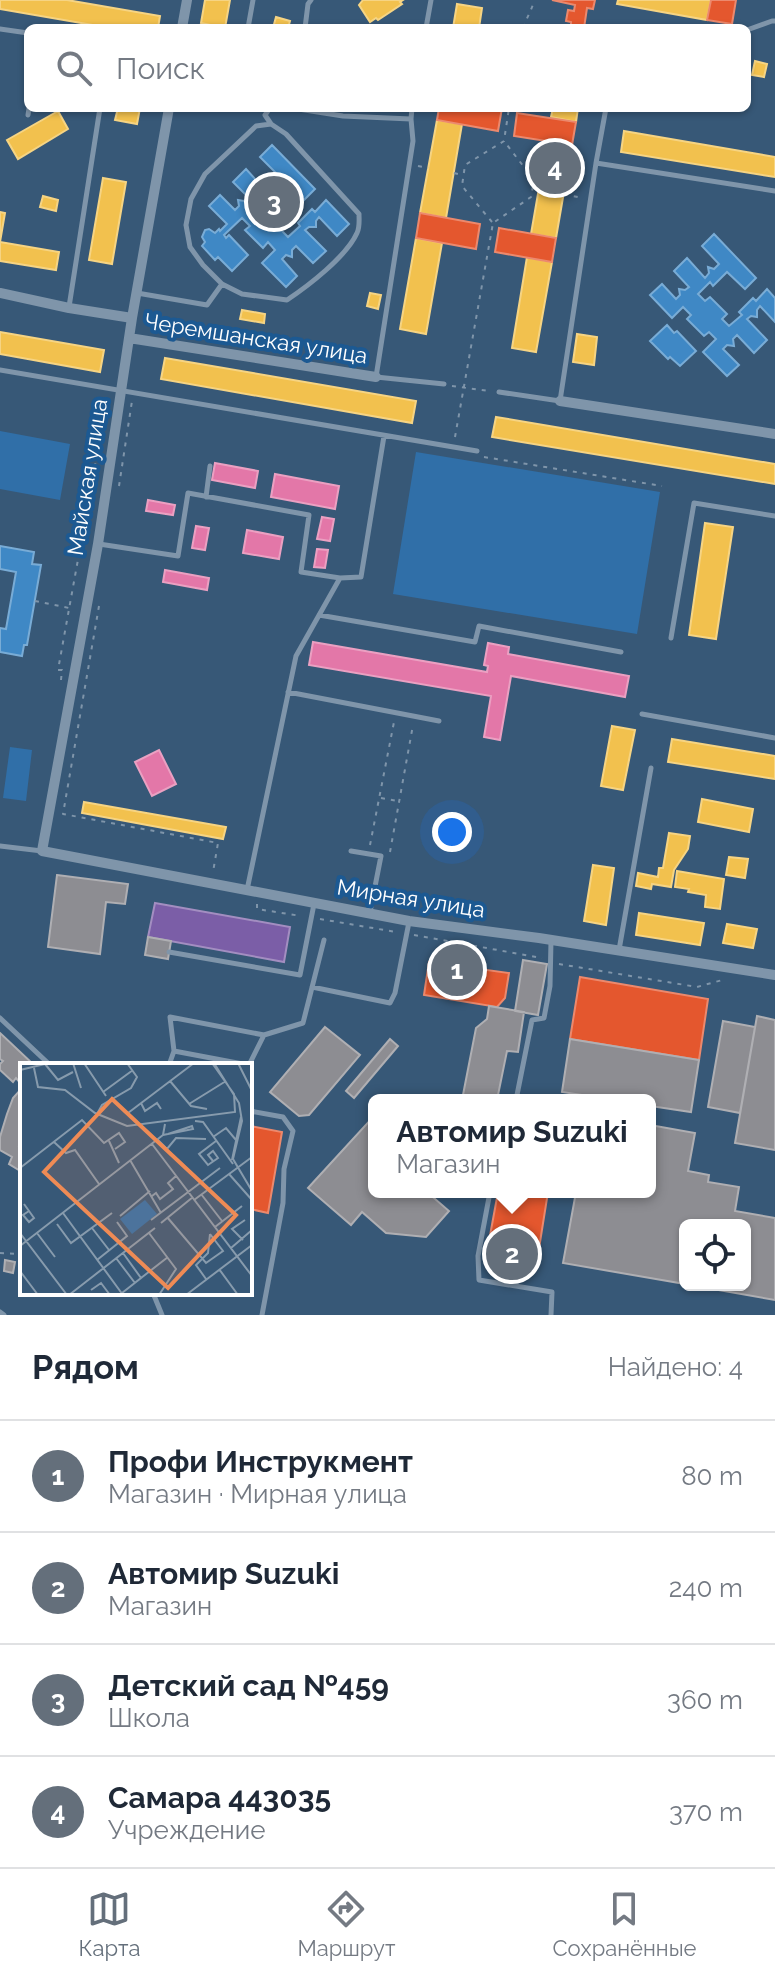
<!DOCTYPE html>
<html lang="ru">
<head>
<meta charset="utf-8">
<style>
  :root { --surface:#fff; --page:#f6f6f7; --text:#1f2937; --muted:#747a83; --line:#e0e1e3; --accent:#646f7b }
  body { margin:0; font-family:Raleway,sans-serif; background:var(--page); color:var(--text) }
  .controls { position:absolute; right:24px; bottom:24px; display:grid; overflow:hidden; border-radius:12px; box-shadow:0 2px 6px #0004 }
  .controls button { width:72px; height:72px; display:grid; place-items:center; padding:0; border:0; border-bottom:2px solid var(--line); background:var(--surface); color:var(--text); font:40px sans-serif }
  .you { position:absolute; left:452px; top:832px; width:28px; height:28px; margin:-20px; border:6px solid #fff; border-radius:50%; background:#1a73e8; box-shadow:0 0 0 12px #1a73e833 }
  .badge { display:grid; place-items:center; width:52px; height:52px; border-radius:50%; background:var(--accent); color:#fff; font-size:26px; font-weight:700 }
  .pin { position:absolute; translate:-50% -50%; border:4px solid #fff; box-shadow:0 2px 8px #0006 }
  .popup { position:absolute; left:368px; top:1094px; width:288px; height:104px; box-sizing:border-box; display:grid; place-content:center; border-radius:12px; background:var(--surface); filter:drop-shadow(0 2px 6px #0005); font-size:26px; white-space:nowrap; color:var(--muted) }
  .popup b { font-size:30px; color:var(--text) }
  .popup::after { content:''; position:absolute; left:50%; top:100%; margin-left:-16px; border:16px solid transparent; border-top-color:var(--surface) }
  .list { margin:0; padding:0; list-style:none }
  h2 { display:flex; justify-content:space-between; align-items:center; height:104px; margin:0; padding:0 32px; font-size:34px }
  h2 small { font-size:26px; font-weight:400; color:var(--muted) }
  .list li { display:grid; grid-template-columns:52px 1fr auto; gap:24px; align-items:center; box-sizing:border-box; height:112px; padding:0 32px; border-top:2px solid var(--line) }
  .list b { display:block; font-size:30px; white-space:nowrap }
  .list p { margin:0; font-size:26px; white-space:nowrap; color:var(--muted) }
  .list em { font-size:26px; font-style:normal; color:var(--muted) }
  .icon { flex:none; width:44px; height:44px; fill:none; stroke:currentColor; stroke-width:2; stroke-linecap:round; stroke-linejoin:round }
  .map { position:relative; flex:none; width:775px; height:1315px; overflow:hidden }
  .search { position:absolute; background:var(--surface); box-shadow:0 2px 6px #0004; left:24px; right:24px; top:24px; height:88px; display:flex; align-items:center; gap:20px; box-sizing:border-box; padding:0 28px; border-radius:12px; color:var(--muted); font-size:30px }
  .sheet { height:552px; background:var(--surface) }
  nav { display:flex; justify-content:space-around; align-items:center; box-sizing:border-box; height:112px; border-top:2px solid var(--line); background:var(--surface); font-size:22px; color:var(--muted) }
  nav a { display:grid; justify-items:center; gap:4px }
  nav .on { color:var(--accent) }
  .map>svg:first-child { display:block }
  .green { fill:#306fa8 }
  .homes { fill:#f2c14e; stroke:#f6d483; stroke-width:2 }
  .shops { fill:#e4572e; stroke:#ec896d; stroke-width:2 }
  .offices { fill:#7b5ea7; stroke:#a38ec1; stroke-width:2 }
  .schools { fill:#3f88c5; stroke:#79acd6; stroke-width:2 }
  .health { fill:#e377a8; stroke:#eba0c2; stroke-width:2 }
  .industry { fill:#8d8d92; stroke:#afafb3; stroke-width:2 }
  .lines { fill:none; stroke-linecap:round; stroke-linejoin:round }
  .path { stroke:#7f95aa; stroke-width:2; stroke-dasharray:4 6; stroke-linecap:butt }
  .lane { stroke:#7f95aa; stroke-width:5 }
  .street { stroke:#7f95aa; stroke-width:10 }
  .labels { text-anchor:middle; stroke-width:8; stroke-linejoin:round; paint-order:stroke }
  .street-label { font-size:22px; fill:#fff; stroke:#1c5992 }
  .inset-road { fill:none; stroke:#879bad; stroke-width:2 }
  .view { fill:#ef8b55; fill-opacity:0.15; stroke:#ef8b55; stroke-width:4 }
  .inset-edge { fill:none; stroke:#fff; stroke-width:4 }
</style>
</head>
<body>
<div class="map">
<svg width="775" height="1315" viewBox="0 0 775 1315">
  <rect width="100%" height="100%" fill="#375877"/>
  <path class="green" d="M0 431 70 444 60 500 0 489Z
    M416 452 660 492 637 634 393 594Z
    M10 747 32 750 26 801 3 798Z"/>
  <path class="homes" d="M0 0H67L160 16 158 28H110L0 9Z
    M205 0H230L225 28 201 23Z
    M363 0H403L400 2 402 4 378 20 376 18 370 22 359 5Z
    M618 0H711L707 20 617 4Z
    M457 4 482 8 479 28H453Z
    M276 17 290 21 288 28H273Z
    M755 61 767 64 764 77 752 75Z
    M118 108H140L137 124 115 120Z
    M553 108H578L576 122 551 117Z
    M58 111 68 129 18 159 7 140Z
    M437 120 462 124 446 218 420 213Z
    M624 131 775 157V177L621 152Z
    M547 142 572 145 556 238 531 234Z
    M103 178 126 182 112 264 89 260Z
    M43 196 58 200 56 211 40 207Z
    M0 212 5 213 0 242 59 252 56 270 0 261Z
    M416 238 442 243 426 334 400 329Z
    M527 257 552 262 536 352 512 348Z
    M370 293 381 295 378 309 367 306Z
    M242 310 265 314 264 323 240 319Z
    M0 332 104 350 100 372 0 354Z
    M577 334 597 337 594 365 573 362Z
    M165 358 416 401 412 423 161 379Z
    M496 417 775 464V484L492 437Z
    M705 523 733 527 716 639 689 635Z
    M612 726 635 730 623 790 601 786Z
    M672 739 775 756V779L668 762Z
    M702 799 753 809 749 832 698 822Z
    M84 802 226 827 223 839 82 813Z
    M669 833 690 836 688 849 674 870 671 887 652 884 651 889 636 886 638 873 658 877 659 868H663Z
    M729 857 748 859 745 878 726 875Z
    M593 865 614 868 606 925 584 921Z
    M677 871 724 879 720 909 705 907 706 895 688 892 689 889 675 887Z
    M639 913 704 923 700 945 636 935Z
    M727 924 757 929 753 948 723 943Z"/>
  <path class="shops" d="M552 0H595L593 9 587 8 584 28 571 26V22L566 21 568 10 574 11 575 5Z
    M711 0H736L732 24 707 20Z
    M439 108H502L498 131 437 120Z
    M517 113 576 122 572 145 514 136Z
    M420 213 480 224 476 249 416 238Z
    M499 228 556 238 552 262 495 252Z
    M429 962 509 973 505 998 497 1007 424 995Z
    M580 977 708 999 699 1060 570 1039Z
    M250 1126 282 1132 268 1213 250 1209Z
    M498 1192H548L537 1261 487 1252Z"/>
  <path class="offices" d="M155 903 290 927 284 962 148 937Z"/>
  <path class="schools" d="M272 145 315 189 304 200 286 183 272 197 269 193 257 204 264 212 269 208 286 225 281 230 288 237 300 226 298 223 312 209 315 212 326 200 349 224 337 236 319 217 316 221V227H309L305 230 326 251 313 263 296 246 292 250V257L286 255 282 259 297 276 286 287 262 263 275 250 268 242 263 248 245 230 250 226 242 218 224 235 226 238 229 235 248 255 232 271 218 257 215 260 202 246 205 242 202 237 205 230 209 229 215 233 219 229 220 231 227 224 209 206 220 195 235 210 239 206 238 200 244 201 248 197 233 182 246 169 264 189 268 184 267 178 273 180 278 175 260 157Z
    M714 234 756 278 745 289 727 272 713 286 710 282 698 294 705 301 710 297 727 314 722 319 729 326 742 315 739 312 753 298 756 301 767 289 775 298V322L760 306 757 310V317L751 316 747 319 767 340 754 353 737 335 733 339 734 346 727 345 723 349 739 365 727 376 703 352 716 339 709 332 704 336 687 319 691 315 683 307 672 318 650 295 662 284 676 299 680 295 679 289 685 290 689 287 674 271 687 258 705 278 709 273 708 267 714 269 719 264 702 246Z
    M667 325 674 333 677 331 696 351 680 366 670 357 668 359 650 341Z
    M0 546 34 552 32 564 41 565 27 645H24L22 656 0 652V628L6 629 16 572 0 569Z"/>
  <path class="health" d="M215 463 258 471 255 488 212 480Z
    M275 474 339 486 335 509 271 497Z
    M148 500 175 505 173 515 146 511Z
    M322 517 334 519 330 541 317 539Z
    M196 526 209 528 205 550 192 548Z
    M247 530 283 537 279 559 243 553Z
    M317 549 328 550 325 568 314 567Z
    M165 570 209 578 207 590 163 582Z
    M313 642 487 672 488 666 484 665 488 643 509 647 508 654 629 676 625 697 511 676 500 740 484 737 491 696 309 665Z
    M159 750 176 784 152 796 135 762Z"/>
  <path class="industry" d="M57 875 128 884 125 904 106 902 100 954 48 947Z
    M148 937 171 941 168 959 145 955Z
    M523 960 547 964 538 1015 515 1011Z
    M489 1006 524 1012 518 1052 507 1051 497 1100H462L476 1028 487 1019Z
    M757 1016 775 1020V1150L735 1143Z
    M723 1021 755 1027 740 1113 708 1107Z
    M325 1027 360 1055 309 1115 299 1116 270 1092Z
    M0 1033 34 1065H22V1085L16 1078 13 1082 0 1070V1064L3 1061 0 1059Z
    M390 1039 398 1046 354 1098 346 1091Z
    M570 1039 699 1060 691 1112 650 1106V1100H615L562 1092Z
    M22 1088V1140L19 1146 22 1148V1172L9 1164 12 1157 0 1150V1137L7 1114 13 1098Z
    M374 1116V1192H427L449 1211 426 1237 386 1233 362 1212 351 1225 308 1188Z
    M650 1125 695 1133 688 1171 709 1175 708 1182 739 1187 735 1211 775 1218V1300L690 1285H745V1225H685V1284L563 1263 576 1192H650Z
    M5 1260 15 1262 13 1273 4 1271Z"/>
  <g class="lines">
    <path class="path" d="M524 28C526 17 532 11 534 0
      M418 166 428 168
      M454 173 462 175
      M564 194 582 198
      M492 222 462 186 465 165 504 141 509 108
      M452 386 489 391
      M455 437 493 223 531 197 534 180 504 141
      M484 457 662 486
      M119 486 132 401
      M35 601 69 608
      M99 606 63 814 218 843 213 872
      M61 680 62 670H58L107 399
      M381 798 398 801
      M370 845 394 722
      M390 852 413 725
      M257 904V909L301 916
      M320 919 396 932
      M414 935 542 958
      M559 964 697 987 726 979
      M0 1253 22 1254"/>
    <path class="lane" d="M248 28 253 0
      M305 28 308 4 311 0
      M426 28 431 0
      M0 29 28 33
      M747 30 772 21H775
      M270 108 265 115 271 124
      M292 108 343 116 411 119
      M412 108 411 119 413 141 376 377 444 384
      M28 115 29 108
      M271 124 286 134 359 214C359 220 360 227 357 233 346 257 308 286 287 300L242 294 222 284 203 265 190 247 186 225 191 199 205 174 256 126Z
      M596 163 775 191
      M137 293 207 305 222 284
      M69 307 100 108
      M0 370 477 451
      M499 392 560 401 596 163 606 108
      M206 497 210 466
      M99 544 178 556 188 493 309 515 301 572 340 578
      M319 615 475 642 479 626 621 652
      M671 638 694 503 775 516
      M288 692 439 721
      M642 714 775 738
      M0 846 42 851
      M351 851 381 856 370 912
      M247 890 296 656 340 578 361 577 384 436
      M619 950 651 768
      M169 952 300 975 314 904
      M312 987 390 1003 395 993 409 922
      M0 1018 50 1065
      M174 1051 248 1065
      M169 1065 174 1051 170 1017 264 1035
      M249 1065 264 1035 303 1023 324 940
      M250 1100V1112
      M516 1100 532 1020 544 1018 550 986 551 941
      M250 1111 283 1117 293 1131 284 1169 283 1203 262 1315
      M490 1192 478 1256 479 1280 552 1292 551 1315
      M153 1293 162 1315
      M0 1312 4 1315"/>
    <path class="street" d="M182 28 187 0
      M169 108 132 318 98 544 42 851 409 921 539 938 775 975
      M0 293 69 308 132 318
      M129 338 376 377
      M560 401 775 434"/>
  </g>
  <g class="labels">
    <g class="street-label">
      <text transform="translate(256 338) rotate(9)" y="8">Черемшанская улица</text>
      <text transform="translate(87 477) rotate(-81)" y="8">Майская улица</text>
      <text transform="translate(411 898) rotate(9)" y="8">Мирная улица</text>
    </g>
  </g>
  <g transform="translate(20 1063)">
    <rect width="232" height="232" fill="#375877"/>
    <path d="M125 137 137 151 112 171 100 156Z" fill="#306fa8"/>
    <path class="inset-road" d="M53 0 61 25M64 0 86 33M194 0 219 40 222 58 213 96 232 128M218 0 232 28M25 1 38 17 53 9M14 5 18 24 45 27 75 50 107 63 215 49 214 31 192 0M0 7 25 1M150 18 171 43 187 46M83 29 113 7M121 40 125 48 137 40 141 46M169 41 206 18M108 50 174 0M77 51 82 42 111 25 117 14 107 0M175 58 183 59 213 101M143 72 173 66 172 63 148 71M193 74 206 65 216 77M137 76 147 86 156 75 186 76M89 78 99 100M34 79 46 90 55 87 79 121M132 81 232 213M110 97 141 150M212 97 221 54M193 98 188 92 193 88 198 95 188 102 179 91 196 78M0 105 62 57 84 80 99 70 105 79 95 86M209 111 232 137M181 131 202 158M132 133 136 130 140 136 153 126 148 120 156 113M174 137 232 94M4 141 14 155 9 159 3 152 9 148M43 150 103 232M100 153 130 128M147 154 186 200 203 188 190 171M131 157 200 105M141 160 173 134M37 161 51 180 92 150M195 164 222 143M72 165 89 187M0 170 47 232M17 170 35 194M129 170 156 206 139 232M223 177 212 166 225 157M0 183 143 72 145 61M211 185 232 167M96 195 115 220M77 197 107 173 97 159M199 206 218 232M0 208 18 232M121 215 148 194M186 216 176 202 188 190 190 171M71 227 81 220 90 232M102 230 121 215 103 190M49 232 135 165M166 232 232 182"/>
    <path class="view" d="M92 36 216 152 148 225 24 109Z"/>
    <rect width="232" height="232" class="inset-edge"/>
  </g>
</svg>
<div class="controls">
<button><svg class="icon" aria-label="locate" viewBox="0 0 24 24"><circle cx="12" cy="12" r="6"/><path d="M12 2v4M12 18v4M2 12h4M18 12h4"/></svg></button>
</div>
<div class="you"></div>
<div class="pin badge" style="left:457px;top:970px">1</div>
<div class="pin badge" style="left:512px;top:1254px">2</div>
<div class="popup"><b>Автомир Suzuki</b>Магазин</div>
<div class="pin badge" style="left:274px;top:202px">3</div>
<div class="pin badge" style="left:555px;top:168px">4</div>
<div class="search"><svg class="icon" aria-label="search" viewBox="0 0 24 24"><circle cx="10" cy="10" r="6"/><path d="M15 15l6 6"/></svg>Поиск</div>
</div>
<section class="sheet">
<h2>Рядом<small>Найдено: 4</small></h2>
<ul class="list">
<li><span class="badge">1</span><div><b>Профи Инструкмент</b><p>Магазин · Мирная улица</p></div><em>80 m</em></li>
<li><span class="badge">2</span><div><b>Автомир Suzuki</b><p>Магазин</p></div><em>240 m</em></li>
<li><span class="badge">3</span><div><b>Детский сад №459</b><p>Школа</p></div><em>360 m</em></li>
<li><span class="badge">4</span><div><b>Самара 443035</b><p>Учреждение</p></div><em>370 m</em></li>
</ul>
</section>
<nav>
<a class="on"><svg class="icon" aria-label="map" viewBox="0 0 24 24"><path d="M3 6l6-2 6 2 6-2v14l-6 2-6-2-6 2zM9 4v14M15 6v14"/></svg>Карта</a>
<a><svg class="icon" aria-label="directions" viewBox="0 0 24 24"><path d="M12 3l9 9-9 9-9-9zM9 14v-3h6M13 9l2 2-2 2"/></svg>Маршрут</a>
<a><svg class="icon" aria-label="saved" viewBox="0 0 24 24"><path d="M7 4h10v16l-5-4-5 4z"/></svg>Сохранённые</a>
</nav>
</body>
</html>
